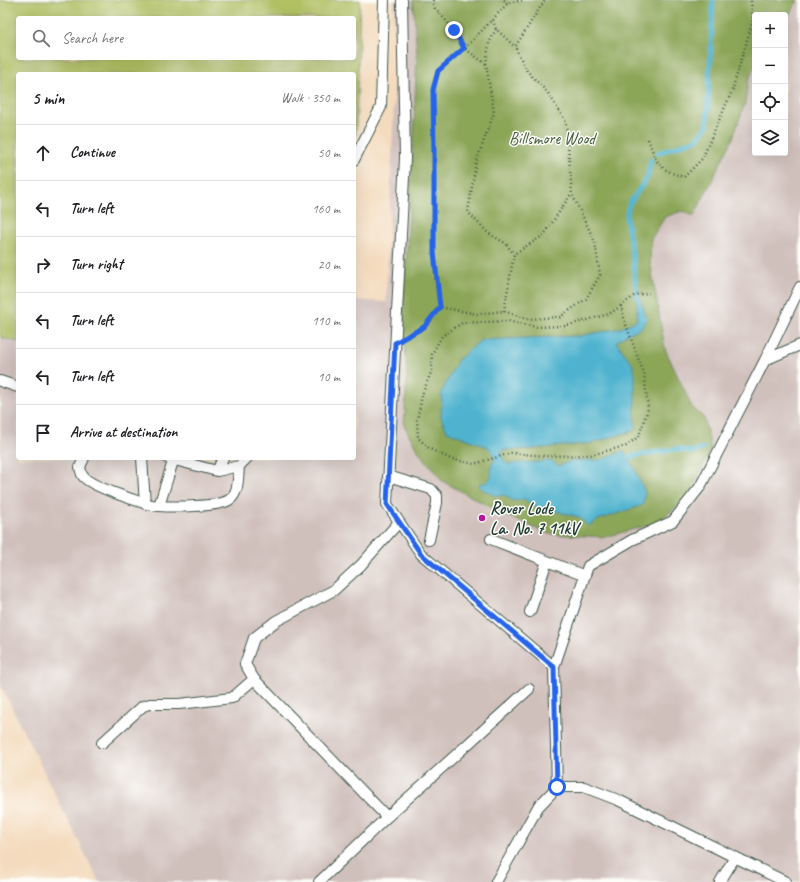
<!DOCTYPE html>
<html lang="en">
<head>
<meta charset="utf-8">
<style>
  :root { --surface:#fff; --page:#f2f2f2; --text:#202124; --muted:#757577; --line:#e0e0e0 }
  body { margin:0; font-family:Caveat,sans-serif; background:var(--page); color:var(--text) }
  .controls { position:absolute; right:12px; top:12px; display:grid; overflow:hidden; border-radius:4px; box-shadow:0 4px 16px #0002 }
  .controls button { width:36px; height:36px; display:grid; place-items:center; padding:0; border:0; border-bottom:1px solid var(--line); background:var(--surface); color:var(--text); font:20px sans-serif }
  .stop { position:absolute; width:12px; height:12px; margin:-9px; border:3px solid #2563eb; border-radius:50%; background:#fff }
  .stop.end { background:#2563eb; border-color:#fff; box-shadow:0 1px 4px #0008 }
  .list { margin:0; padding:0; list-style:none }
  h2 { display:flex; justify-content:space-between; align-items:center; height:52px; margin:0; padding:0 16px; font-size:17px }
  h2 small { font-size:13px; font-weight:400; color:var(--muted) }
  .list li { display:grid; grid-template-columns:26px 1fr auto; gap:12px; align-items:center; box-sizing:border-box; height:56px; padding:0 16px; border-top:1px solid var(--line) }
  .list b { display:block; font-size:15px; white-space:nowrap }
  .list em { font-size:13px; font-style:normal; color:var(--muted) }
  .icon { flex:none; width:22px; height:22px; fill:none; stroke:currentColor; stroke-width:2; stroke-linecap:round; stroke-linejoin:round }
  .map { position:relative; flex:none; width:800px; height:882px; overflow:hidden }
  .search { position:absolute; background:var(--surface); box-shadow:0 4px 16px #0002; left:16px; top:16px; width:340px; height:44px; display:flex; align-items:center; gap:10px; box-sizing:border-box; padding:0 14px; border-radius:4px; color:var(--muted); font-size:15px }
  .panel { position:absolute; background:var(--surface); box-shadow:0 4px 16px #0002; left:16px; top:72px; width:340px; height:388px; border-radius:4px }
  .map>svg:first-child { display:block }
  .industrial { fill:#d0c0bc; fill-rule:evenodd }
  .green { fill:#b0c063; stroke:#687e4c; fill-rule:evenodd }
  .forest { fill:#8ca659; stroke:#567246; fill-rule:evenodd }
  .water { fill:#50b3cf; stroke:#387882 }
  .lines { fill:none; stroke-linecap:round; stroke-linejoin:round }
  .stream { stroke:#50b3cf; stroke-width:5 }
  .service-casing { stroke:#3f5549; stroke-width:12 }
  .path { stroke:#3f5549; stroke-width:2.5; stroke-dasharray:1 3; stroke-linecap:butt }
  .service { stroke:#fff; stroke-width:10 }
  .route { stroke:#2563eb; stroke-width:5 }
  .poi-dot { fill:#b5179e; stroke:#fdfcf7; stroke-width:1.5 }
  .labels { text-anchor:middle; stroke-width:3; stroke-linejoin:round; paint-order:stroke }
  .park-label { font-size:17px; fill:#435e40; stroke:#fdfcf7 }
  .poi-label { font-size:17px; font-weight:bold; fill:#1f3d34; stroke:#fdfcf7; text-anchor:start }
</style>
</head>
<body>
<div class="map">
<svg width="800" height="882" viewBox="0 0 800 882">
  <rect width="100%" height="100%" fill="#fdfcf7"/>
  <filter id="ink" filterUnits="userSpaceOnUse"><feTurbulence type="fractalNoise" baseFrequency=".025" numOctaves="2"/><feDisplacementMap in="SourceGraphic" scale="8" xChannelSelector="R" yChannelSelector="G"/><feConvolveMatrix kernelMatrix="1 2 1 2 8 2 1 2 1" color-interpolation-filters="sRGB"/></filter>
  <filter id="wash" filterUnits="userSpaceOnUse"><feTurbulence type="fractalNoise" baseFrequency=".012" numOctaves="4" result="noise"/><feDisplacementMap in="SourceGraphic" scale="16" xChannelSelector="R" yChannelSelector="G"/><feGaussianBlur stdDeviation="0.9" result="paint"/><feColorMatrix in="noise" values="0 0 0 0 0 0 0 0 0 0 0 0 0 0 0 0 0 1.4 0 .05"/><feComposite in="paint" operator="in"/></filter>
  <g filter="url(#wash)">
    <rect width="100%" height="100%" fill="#f4dbbe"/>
    <path class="industrial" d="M394 0H800V882H99L0 684V337L18 342V458H354V300L386 302 394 104ZM755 15H785V153H755Z"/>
    <path class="green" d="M0 0H360L356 135 354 138V74H18V342L0 337ZM18 18H354V58H18Z"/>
    <path class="forest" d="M413 0H798L785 22V15H755V66L748 81 745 103 733 138 694 216 682 211 665 217 651 239 650 261 665 349 692 407 704 418 711 448 689 497 656 523 605 537 549 534 509 517 442 481 416 448 404 425 407 378 403 312 413 148 417 55ZM638 320 641 328 627 334 616 342 634 412 635 430 592 443 532 449 503 450 481 340 580 336 621 328Z"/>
    <path class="water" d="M637 297 640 298 647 320 641 328 627 334 616 342 632 363 635 373V430L592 443 532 449 503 450 501 453 504 461 508 464 551 461 559 466 571 461 600 460 624 451 629 457 645 492 643 505 598 520 588 526 579 517 555 511H543L524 499 513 501 504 495 496 496 480 488V483H486L491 477 492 463 495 460 492 452 488 447 447 431 441 417 442 391 458 360 481 340 580 336 621 328 637 320Z"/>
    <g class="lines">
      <path class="stream" d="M658 153 697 139 707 126 713 0
        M637 297 633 259 626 217 629 204 647 178 651 160
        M629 457 676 449 694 452 704 448"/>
    </g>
  </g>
  <g filter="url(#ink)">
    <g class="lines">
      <defs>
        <path id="service" d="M402 0 405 158 387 504 421 554 554 667 557 787 538 807 496 882
          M354 160 381 107 384 0
          M765 360 800 287
          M0 381 18 387
          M84 458 80 467C81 470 81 474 83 476 89 486 146 505 159 506 172 507 219 507 229 500 239 494 238 477 239 466
          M142 458 145 504
          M167 458 217 471 239 466 247 458
          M217 471 223 458
          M388 476 431 489 437 496V503L429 540
          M159 506 174 458
          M491 539 585 576
          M530 612 547 561
          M554 667 588 566 632 540 673 521 700 487 765 360 800 345
          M102 743 143 706 150 704H179L232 698 254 679
          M557 787H584L618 800 786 882
          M387 817 529 689
          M319 882 387 817 254 679 245 664 254 638 276 621 334 590 361 565 399 522
          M720 882 735 857"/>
      </defs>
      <use href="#service" class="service-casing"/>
      <path class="path" d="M433 0 435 8 454 30 464 48 486 64
        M504 0 508 3
        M493 20 496 29 515 47
        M496 29 489 43 486 64 494 113 476 162 468 212 488 233 505 243 514 254
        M648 139C657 163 657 169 684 177L702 159 732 91 753 20 751 0
        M621 306 609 314 565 326 536 327 508 321 462 323 442 336 432 354V370L423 392 417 420 418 438 430 449 451 459 474 464 511 453 547 456 590 455 626 446 639 436 648 409 644 374 625 322 621 306 635 295 649 293
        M440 307 434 252V154L433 90 438 71 471 42 508 3 523 0
        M504 311 514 254 544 235 571 194
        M409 335 424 327 440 307 477 314 504 311 527 319 560 317 586 299 600 275 595 242 572 194 566 122 548 93 527 71 515 47 545 0"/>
      <use href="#service" class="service"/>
    </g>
  </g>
  <g class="lines" filter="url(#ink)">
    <path class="route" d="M454 30 464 48 438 71 433 90 434 154V252L440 307 424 327 395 343 387 504 421 554 554 667 557 787"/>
  </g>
  <circle class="poi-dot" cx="482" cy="518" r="4"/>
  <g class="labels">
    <g class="park-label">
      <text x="552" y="144">Billsmore Wood</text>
    </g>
    <g class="poi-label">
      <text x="490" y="514">Rover Lode<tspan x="490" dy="20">La. No. 7 11kV</tspan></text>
    </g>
  </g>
</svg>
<div class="controls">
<button>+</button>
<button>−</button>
<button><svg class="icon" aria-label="locate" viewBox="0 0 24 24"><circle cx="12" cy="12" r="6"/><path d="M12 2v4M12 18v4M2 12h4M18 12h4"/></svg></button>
<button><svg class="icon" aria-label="layers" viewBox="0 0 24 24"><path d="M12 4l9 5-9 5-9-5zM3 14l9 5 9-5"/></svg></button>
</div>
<div class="stop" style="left:557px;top:787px"></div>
<div class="stop end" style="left:454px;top:30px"></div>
<div class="search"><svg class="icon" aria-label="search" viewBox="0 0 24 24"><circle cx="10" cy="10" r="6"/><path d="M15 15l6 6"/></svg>Search here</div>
<section class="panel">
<h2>5 min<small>Walk · 350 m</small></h2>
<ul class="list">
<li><svg class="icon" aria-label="ahead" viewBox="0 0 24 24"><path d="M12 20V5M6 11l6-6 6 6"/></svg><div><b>Continue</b></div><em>50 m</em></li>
<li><svg class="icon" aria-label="left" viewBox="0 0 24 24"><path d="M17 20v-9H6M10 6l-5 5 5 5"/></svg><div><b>Turn left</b></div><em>160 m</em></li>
<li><svg class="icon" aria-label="right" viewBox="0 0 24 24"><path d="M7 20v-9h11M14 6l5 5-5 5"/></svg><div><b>Turn right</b></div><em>20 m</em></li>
<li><svg class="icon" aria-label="left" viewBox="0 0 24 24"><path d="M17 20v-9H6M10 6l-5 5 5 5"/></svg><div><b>Turn left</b></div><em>110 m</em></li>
<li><svg class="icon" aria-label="left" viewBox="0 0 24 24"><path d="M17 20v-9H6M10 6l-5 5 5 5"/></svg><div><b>Turn left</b></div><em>10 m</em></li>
<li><svg class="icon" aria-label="arrive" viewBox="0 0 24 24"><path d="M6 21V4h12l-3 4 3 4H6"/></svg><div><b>Arrive at destination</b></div></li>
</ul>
</section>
</div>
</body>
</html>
